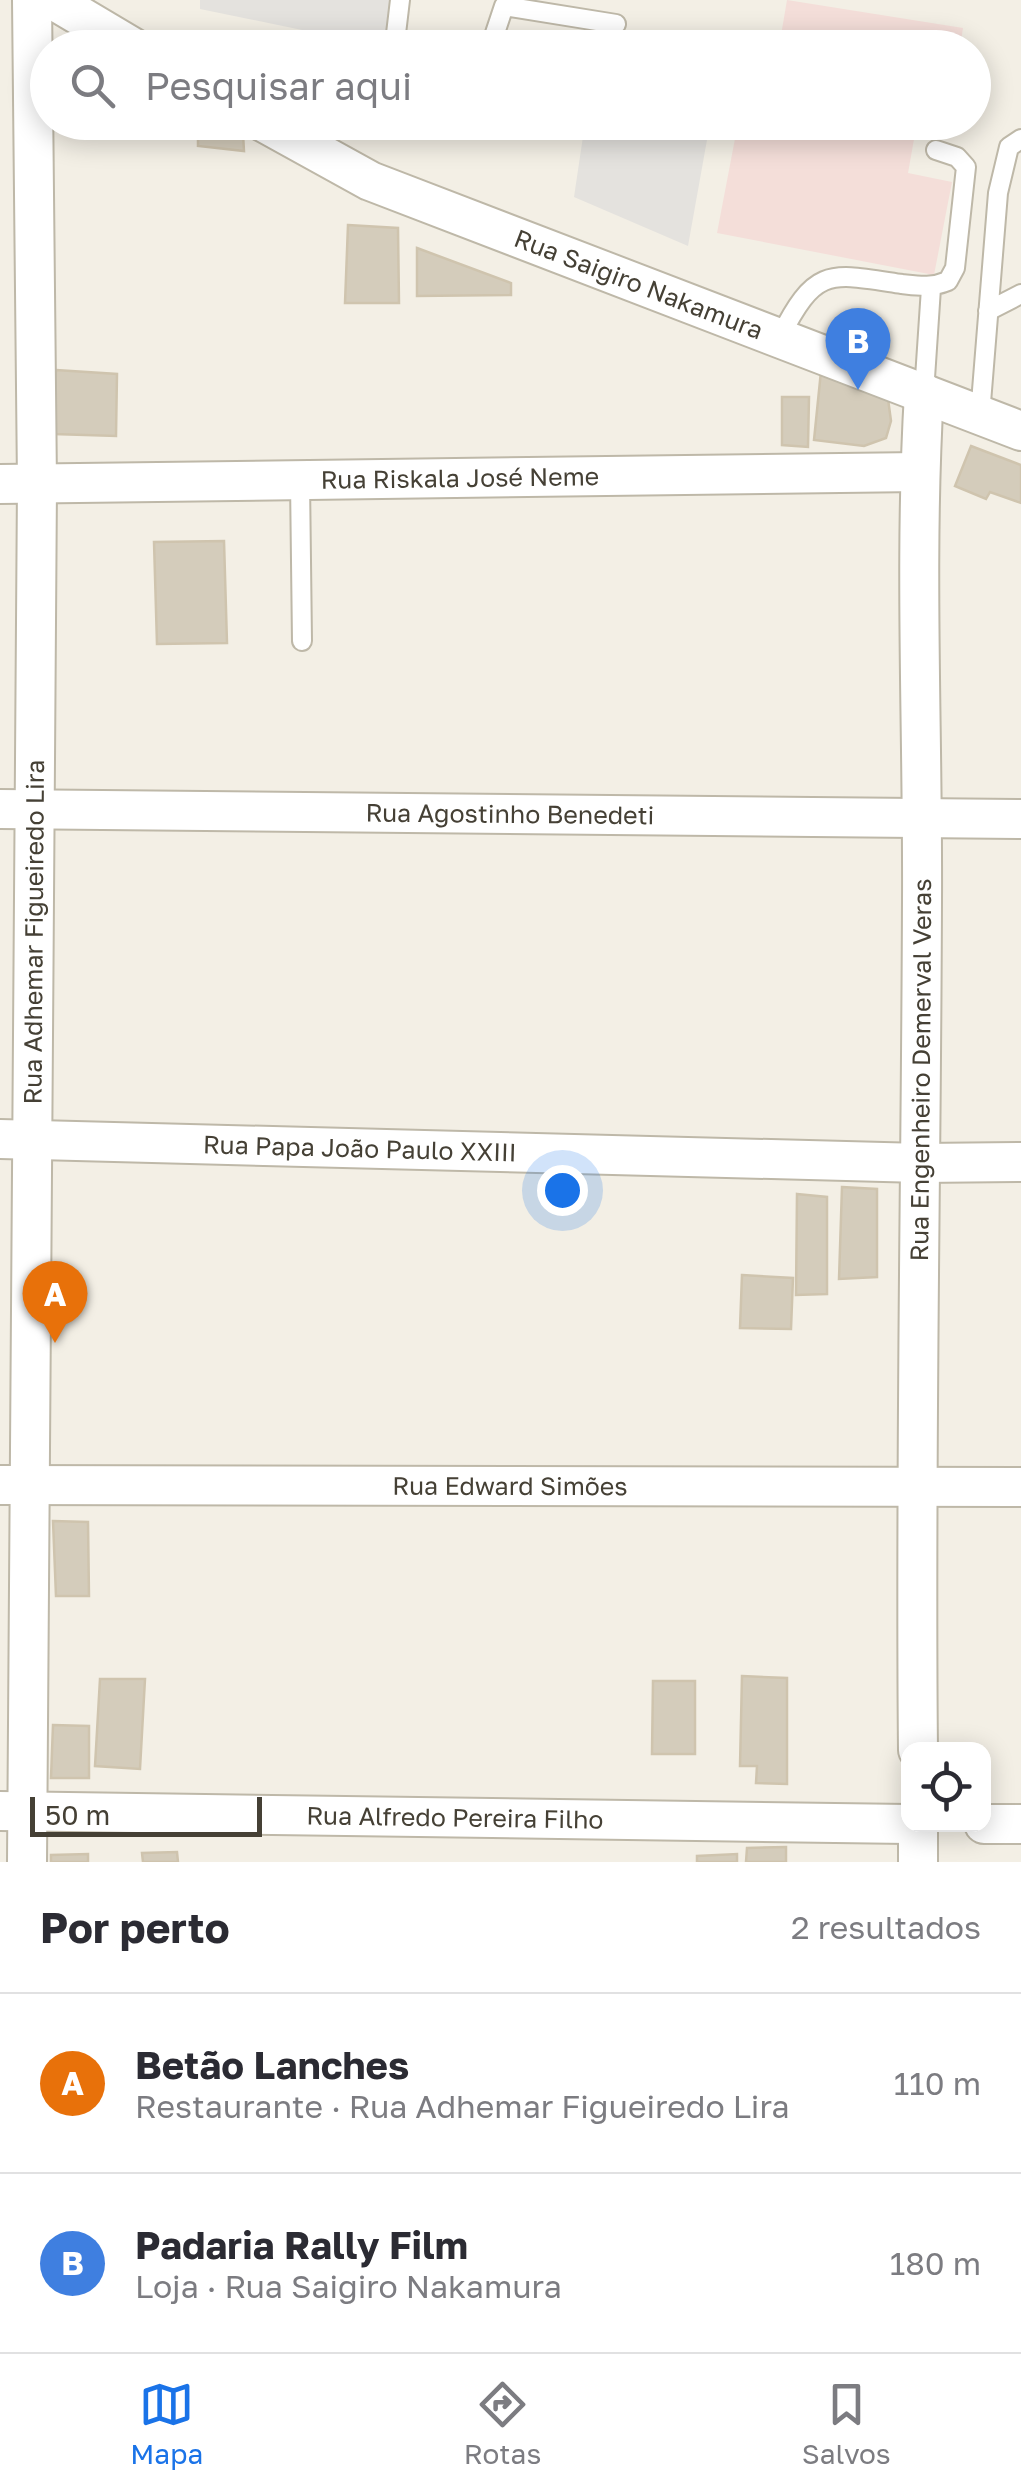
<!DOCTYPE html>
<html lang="pt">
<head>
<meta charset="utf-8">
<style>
  :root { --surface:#fff; --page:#f2f2f3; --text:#2b2b33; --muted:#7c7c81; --line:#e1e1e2; --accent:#1a73e8 }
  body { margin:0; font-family:"Golos Text",sans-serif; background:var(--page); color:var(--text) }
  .controls { position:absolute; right:30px; bottom:30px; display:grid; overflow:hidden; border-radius:20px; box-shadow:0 5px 25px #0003 }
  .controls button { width:90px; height:90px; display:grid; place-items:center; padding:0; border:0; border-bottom:2px solid var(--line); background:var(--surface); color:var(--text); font:50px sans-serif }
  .scale { position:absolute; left:30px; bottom:25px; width:232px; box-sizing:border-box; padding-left:10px; border:5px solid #454035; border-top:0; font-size:28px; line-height:35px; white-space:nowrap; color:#454035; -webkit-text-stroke:8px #fff; paint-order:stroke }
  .you { position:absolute; left:562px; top:1190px; width:35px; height:35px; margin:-25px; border:8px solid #fff; border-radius:50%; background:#1a73e8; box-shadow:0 0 0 15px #1a73e833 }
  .badge { display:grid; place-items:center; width:65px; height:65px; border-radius:50%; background:var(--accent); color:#fff; font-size:32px; font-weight:700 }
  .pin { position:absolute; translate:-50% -82px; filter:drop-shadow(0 2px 5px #0008) }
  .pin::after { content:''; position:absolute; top:52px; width:35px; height:30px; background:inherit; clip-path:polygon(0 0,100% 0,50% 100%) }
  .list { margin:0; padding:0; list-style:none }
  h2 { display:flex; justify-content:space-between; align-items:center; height:130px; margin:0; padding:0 40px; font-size:42px }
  h2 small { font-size:32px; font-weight:400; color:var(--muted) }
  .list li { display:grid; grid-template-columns:65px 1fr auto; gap:30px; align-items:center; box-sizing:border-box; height:180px; padding:0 40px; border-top:2px solid var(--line) }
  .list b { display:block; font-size:38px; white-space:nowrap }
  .list p { margin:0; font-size:32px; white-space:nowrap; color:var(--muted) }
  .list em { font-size:32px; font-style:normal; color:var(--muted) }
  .icon { flex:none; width:55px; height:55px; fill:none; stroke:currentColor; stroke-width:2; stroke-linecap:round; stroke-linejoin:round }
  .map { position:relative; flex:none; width:1021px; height:1862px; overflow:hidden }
  .search { position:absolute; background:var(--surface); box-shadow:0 5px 25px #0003; left:30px; right:30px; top:30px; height:110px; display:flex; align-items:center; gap:25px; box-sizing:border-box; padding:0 35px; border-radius:55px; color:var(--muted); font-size:38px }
  .sheet { height:490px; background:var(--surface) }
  nav { display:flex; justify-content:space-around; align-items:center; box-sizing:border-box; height:140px; border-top:2px solid var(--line); background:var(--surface); font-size:28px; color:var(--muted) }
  nav a { display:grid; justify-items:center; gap:5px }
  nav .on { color:var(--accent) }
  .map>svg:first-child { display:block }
  .medical { fill:#f4ded9 }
  .parking { fill:#e4e2de }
  .building { fill:#d4ccbb; stroke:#cfc4ae; stroke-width:2.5 }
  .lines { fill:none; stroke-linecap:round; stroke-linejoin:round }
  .service-casing { stroke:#beb8a8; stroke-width:22 }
  .minor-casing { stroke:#beb8a8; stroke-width:42 }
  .service { stroke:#fff; stroke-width:18 }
  .minor { stroke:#fff; stroke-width:38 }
  .labels { text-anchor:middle; stroke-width:8; stroke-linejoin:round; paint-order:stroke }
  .street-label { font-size:25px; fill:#454035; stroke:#fff }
</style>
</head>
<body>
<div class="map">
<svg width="1021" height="1862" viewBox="0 0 1021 1862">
  <rect width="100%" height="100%" fill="#f3efe5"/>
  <path class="medical" d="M787 0 963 28 960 47H779Z
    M738 123H947L945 132 916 128 908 173 952 182 934 275 717 233Z"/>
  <path class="parking" d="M200 0H400L395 42 302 30 200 9Z
    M585 123H710L688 246 574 197Z"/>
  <path class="building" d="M198 122H226L243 134 244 151 198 146Z
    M348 225 398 228 399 303H345Z
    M417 248 511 283V295L417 296Z
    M56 370 117 374 116 436 54 434Z
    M821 371 888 399 891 421 886 438 864 446 814 440Z
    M782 397H809L808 447 782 445Z
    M971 446 1021 465V503L990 492 986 499 955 486Z
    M224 541 227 643 157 644 154 542Z
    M842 1187 877 1189V1277L839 1279Z
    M797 1194 827 1197V1294L796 1295Z
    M742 1275 793 1278 791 1329 740 1328Z
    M53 1521 88 1522 89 1596H56Z
    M742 1676 787 1678V1784L756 1783 757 1766H740Z
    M100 1679H145L140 1769 95 1766Z
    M653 1681H695V1754H652Z
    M53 1725 89 1726V1778H51Z
    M786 1847V1862H746L747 1848Z
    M177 1852 178 1862H143L142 1853Z
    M88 1854V1862H51V1855Z
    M737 1854V1862H697V1856Z"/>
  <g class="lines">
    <defs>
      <path id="service" d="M395 42 400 0
        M490 48 504 6 616 24
        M988 311 1021 294
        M780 337C816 266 829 273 902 284 920 286 931 288 948 281L955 268 966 167 957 157 936 150
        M924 393 931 288
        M980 415 998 193 1009 147 1021 139
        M300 481 302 641"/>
      <g id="minor">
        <path d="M53 0 134 48"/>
        <path id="s1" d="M263 122 370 181 1021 431"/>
        <path id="s2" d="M0 484 919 472"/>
        <path id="s3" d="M0 809 1021 819"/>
        <path id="s4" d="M0 1139 921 1163 1021 1162"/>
        <path id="s5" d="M0 1485 1021 1487"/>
        <path id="s6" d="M918 1750C915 1467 921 1184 922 901 923 732 914 562 924 393"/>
        <path id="s7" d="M0 1811 908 1824"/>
        <path d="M984 1824H1021"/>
        <path id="s8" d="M27 1862 37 484 32 0"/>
        <path d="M918 1862V1824"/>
      </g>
    </defs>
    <use href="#service" class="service-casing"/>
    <use href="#minor" class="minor-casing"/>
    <use href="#service" class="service"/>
    <use href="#minor" class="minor"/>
  </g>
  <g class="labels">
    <g class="street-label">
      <text dy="9" stroke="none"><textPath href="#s1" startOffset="410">Rua Saigiro Nakamura</textPath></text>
      <text dy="9" stroke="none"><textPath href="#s2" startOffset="460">Rua Riskala José Neme</textPath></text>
      <text dy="9" stroke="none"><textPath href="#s3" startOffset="510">Rua Agostinho Benedeti</textPath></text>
      <text dy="9" stroke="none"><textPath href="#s8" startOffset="930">Rua Adhemar Figueiredo Lira</textPath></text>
      <text dy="9" stroke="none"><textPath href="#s6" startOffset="680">Rua Engenheiro Demerval Veras</textPath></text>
      <text dy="9" stroke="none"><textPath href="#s4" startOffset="360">Rua Papa João Paulo XXIII</textPath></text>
      <text dy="9" stroke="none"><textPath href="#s5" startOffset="510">Rua Edward Simões</textPath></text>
      <text dy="9" stroke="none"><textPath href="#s7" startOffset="455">Rua Alfredo Pereira Filho</textPath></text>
    </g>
  </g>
</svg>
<div class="controls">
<button><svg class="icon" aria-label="locate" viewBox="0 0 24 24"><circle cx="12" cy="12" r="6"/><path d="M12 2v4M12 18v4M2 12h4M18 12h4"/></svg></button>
</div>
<div class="scale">50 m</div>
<div class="you"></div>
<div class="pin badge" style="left:55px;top:1343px;background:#e8710a">A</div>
<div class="pin badge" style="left:858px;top:390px;background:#3f7fe0">B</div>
<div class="search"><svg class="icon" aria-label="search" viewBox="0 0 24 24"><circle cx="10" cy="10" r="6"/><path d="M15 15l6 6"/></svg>Pesquisar aqui</div>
</div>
<section class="sheet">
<h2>Por perto<small>2 resultados</small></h2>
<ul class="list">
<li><span class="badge" style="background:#e8710a">A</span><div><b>Betão Lanches</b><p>Restaurante · Rua Adhemar Figueiredo Lira</p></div><em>110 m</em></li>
<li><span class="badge" style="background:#3f7fe0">B</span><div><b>Padaria Rally Film</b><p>Loja · Rua Saigiro Nakamura</p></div><em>180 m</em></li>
</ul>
</section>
<nav>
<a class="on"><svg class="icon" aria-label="map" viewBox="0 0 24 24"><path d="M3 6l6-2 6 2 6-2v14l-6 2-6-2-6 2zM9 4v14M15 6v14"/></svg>Mapa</a>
<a><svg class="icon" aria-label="directions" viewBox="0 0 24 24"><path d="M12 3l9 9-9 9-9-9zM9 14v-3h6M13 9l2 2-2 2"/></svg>Rotas</a>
<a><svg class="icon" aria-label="saved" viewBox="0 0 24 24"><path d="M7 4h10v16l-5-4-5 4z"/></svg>Salvos</a>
</nav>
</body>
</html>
